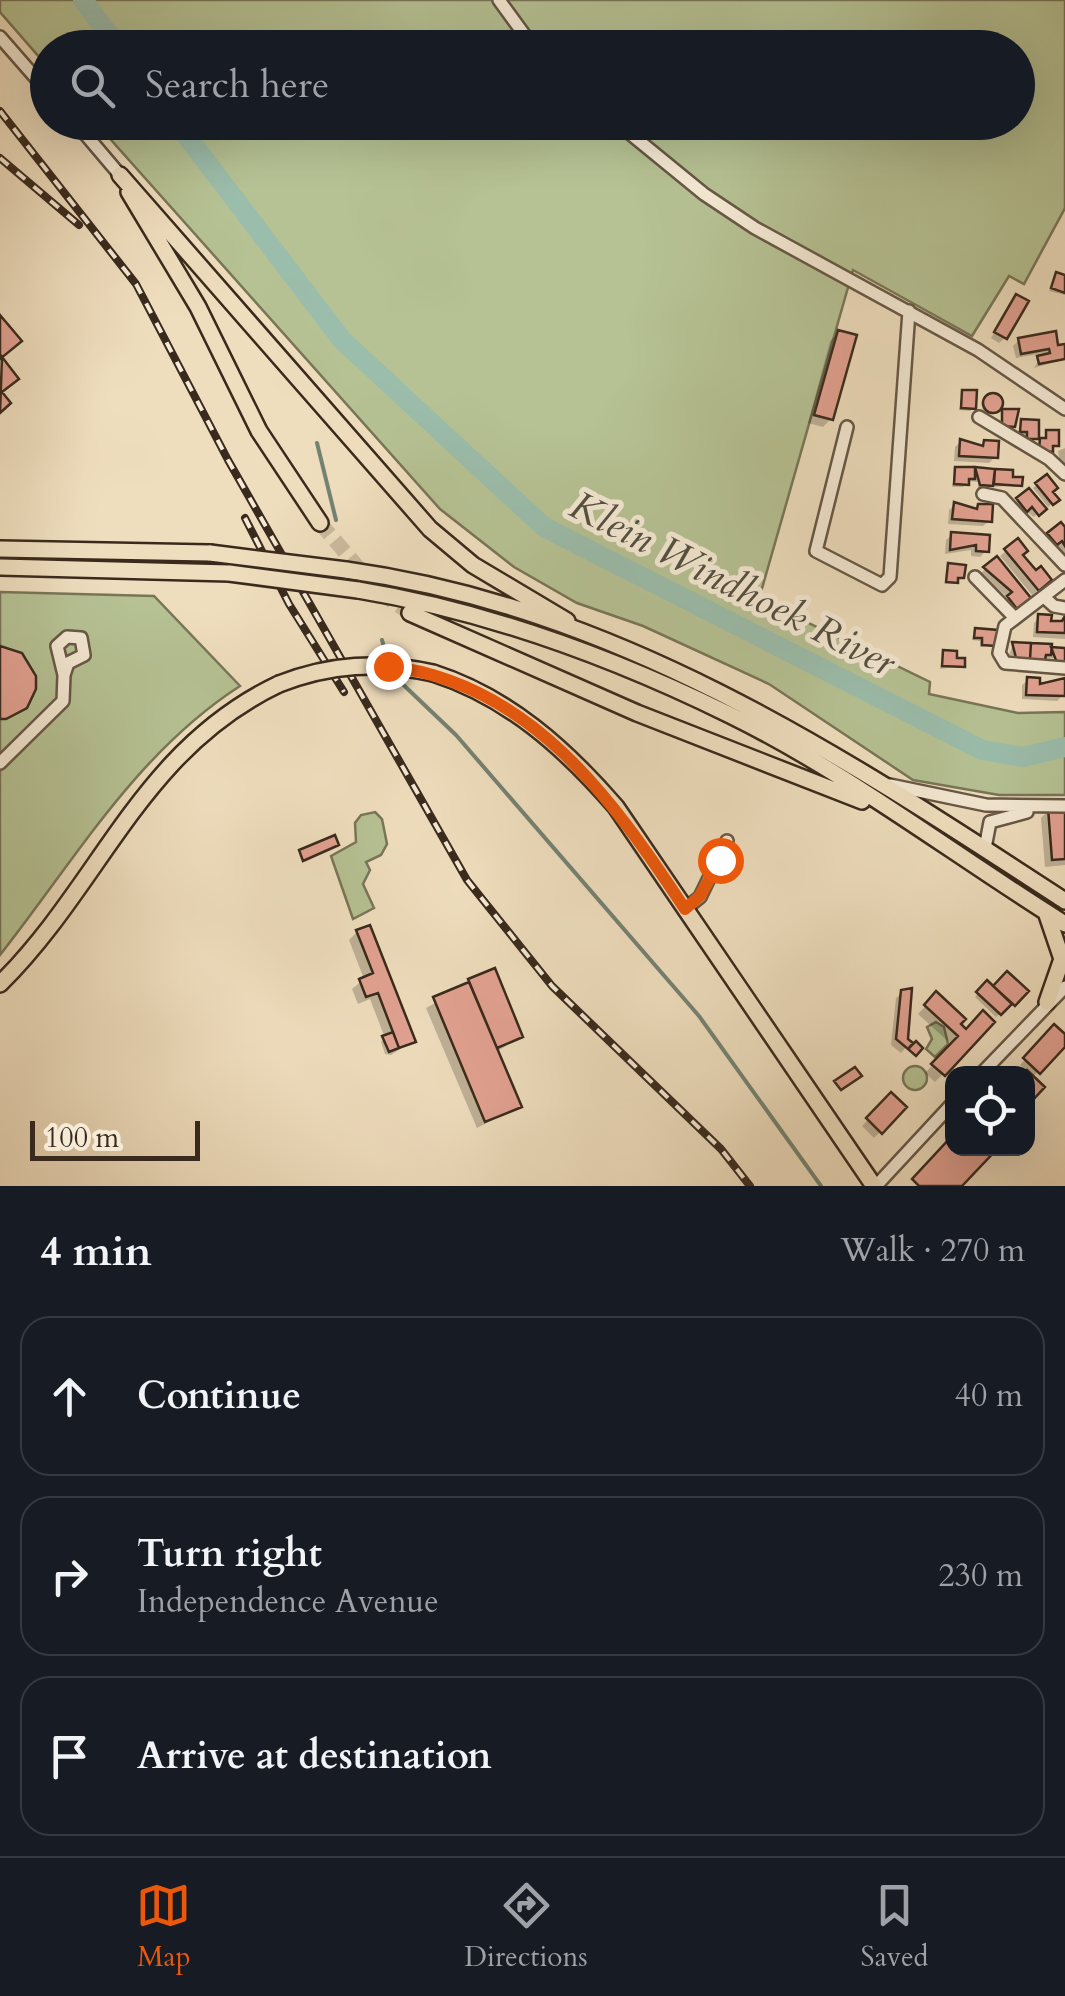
<!DOCTYPE html>
<html lang="en">
<head>
<meta charset="utf-8">
<style>
  :root { --surface:#171b24; --page:#242831; --text:#f1f3f6; --muted:#9ea1a6; --line:#363941; --accent:#ea580c }
  body { margin:0; font-family:Cardo,serif; background:var(--page); color:var(--text) }
  .controls { position:absolute; right:30px; bottom:30px; display:grid; overflow:hidden; border-radius:20px; box-shadow:0 10px 40px #0002 }
  .controls button { width:90px; height:90px; display:grid; place-items:center; padding:0; border:0; border-bottom:2px solid var(--line); background:var(--surface); color:var(--text); font:50px sans-serif }
  .scale { position:absolute; left:30px; bottom:25px; width:170px; box-sizing:border-box; padding-left:10px; border:5px solid #392a1d; border-top:0; font-size:28px; line-height:35px; white-space:nowrap; color:#392a1d; -webkit-text-stroke:8px #f5ead5; paint-order:stroke }
  .stop { position:absolute; width:30px; height:30px; margin:-22px; border:8px solid #ea580c; border-radius:50%; background:#fff }
  .stop.end { background:#ea580c; border-color:#fff; box-shadow:0 2px 10px #0008 }
  .list { margin:0; padding:0; list-style:none }
  h2 { display:flex; justify-content:space-between; align-items:center; height:130px; margin:0; padding:0 40px; font-size:42px }
  h2 small { font-size:32px; font-weight:400; color:var(--muted) }
  .list li { display:grid; grid-template-columns:65px 1fr auto; gap:30px; align-items:center; box-sizing:border-box; height:160px; margin:0 20px 20px; padding:0 20px; border:2px solid var(--line); border-radius:30px }
  .list b { display:block; font-size:38px; white-space:nowrap }
  .list p { margin:0; font-size:32px; white-space:nowrap; color:var(--muted) }
  .list em { font-size:32px; font-style:normal; color:var(--muted) }
  .icon { flex:none; width:55px; height:55px; fill:none; stroke:currentColor; stroke-width:2; stroke-linecap:round; stroke-linejoin:round }
  .map { position:relative; flex:none; width:1065px; height:1186px; overflow:hidden }
  .search { position:absolute; background:var(--surface); box-shadow:0 10px 40px #0002; left:30px; right:30px; top:30px; height:110px; display:flex; align-items:center; gap:25px; box-sizing:border-box; padding:0 35px; border-radius:55px; color:var(--muted); font-size:38px }
  .sheet { height:670px; background:var(--surface) }
  nav { display:flex; justify-content:space-around; align-items:center; box-sizing:border-box; height:140px; border-top:2px solid var(--line); background:var(--surface); font-size:28px; color:var(--muted) }
  nav a { display:grid; justify-items:center; gap:5px }
  nav .on { color:var(--accent) }
  .map>svg:first-child { display:block }
  .green { fill:#b6c294; stroke:#787658; stroke-width:2.5 }
  .shadow { fill:#0003 }
  .lines { fill:none; stroke-linecap:round; stroke-linejoin:round }
  .stream { stroke:#748272; stroke-width:4 }
  .river { stroke:#9bbdab; stroke-width:20 }
  .building { fill:#e3a292; stroke:#392a1d; stroke-width:2.5 }
  .major-tunnel { stroke:#cbba9e; stroke-width:15; stroke-dasharray:15 8; stroke-linecap:butt }
  .minor-casing { stroke:#665745; stroke-width:16 }
  .major-casing { stroke:#392a1d; stroke-width:20 }
  .minor { stroke:#f5ead5; stroke-width:11 }
  .major { stroke:#efdebe; stroke-width:15 }
  .rail-casing { stroke:#392a1d; stroke-width:8 }
  .rail { stroke:#f5ead5; stroke-width:4; stroke-dasharray:11; stroke-linecap:butt }
  .major-bridge-casing { stroke:#392a1d; stroke-width:20; stroke-linecap:butt }
  .major-bridge { stroke:#efdebe; stroke-width:15 }
  .route { stroke:#ea580c; stroke-width:12 }
  .labels { text-anchor:middle; stroke-width:10; stroke-linejoin:round; paint-order:stroke }
  .water-label { font-size:40px; font-style:italic; fill:#524f40; stroke:#f5ead5 }
</style>
</head>
<body>
<div class="map">
<svg width="1065" height="1186" viewBox="0 0 1065 1186">
  <rect width="100%" height="100%" fill="#efdebe"/>
  <filter id="stains"><feTurbulence type="fractalNoise" baseFrequency=".002" numOctaves="4"/><feColorMatrix values="0 0 0 0 .2 0 0 0 0 .09 0 0 0 0 .02 0 0 0 .5 -.17"/></filter>
  <radialGradient id="worn" r=".72"><stop offset=".6" stop-color="#630" stop-opacity="0"/><stop offset="1" stop-color="#630" stop-opacity=".3"/></radialGradient>
  <path class="green" d="M0 0H1065V208L1024 284 1009 276 972 336 853 270 759 599 930 682 929 694 1018 713 1065 712V795H999L913 780 769 684 643 626 577 603 514 567 440 509 96 123 1018 122V48H48L47 66 0 12Z
    M0 592 154 596 240 686C136 753 75 860 0 955Z
    M375 812 382 819 387 844 381 855 366 862 370 870 363 884 374 908 353 919 331 856 356 842 355 823 361 815Z
    M936 1022 944 1027 948 1044 935 1057 926 1049 932 1039 927 1027Z
    M903 1078a12 12 0 1 1 24 0a12 12 0 1 1-24 0Z"/>
  <path class="shadow" d="M1057 275 1065 278V295L1049 291Z
    M1011 303 1005 338 999 343 991 338Z
    M838 333 831 419 823 427 808 423 830 341Z
    M1019 340 1056 348 1065 359 1034 368 1043 353 1016 358 1013 346Z
    M963 392 974 408 970 411 959 410Z
    M999 397 997 413 984 416 981 403Z
    M1022 422 1036 438 1033 442 1018 435Z
    M961 441 970 442V448L995 457 989 463 954 461 955 447Z
    M1065 448V474H1062L1058 451Z
    M956 469 1011 472 1010 479 1020 485 978 488V482L967 481 963 487H952Z
    M1046 477 1056 500 1048 507 1033 488Z
    M1029 491 1043 509 1034 517 1015 503Z
    M955 504 964 505V511L989 521 983 526 948 524 949 510Z
    M1065 524V567L1044 540Z
    M952 535 987 537 986 551 980 557 971 556V550L945 554 946 540Z
    M1017 542 1020 556 1049 580 1032 595 1000 556Z
    M996 559 1022 604 1010 613 1003 603 1008 598 980 574Z
    M1039 617 1049 624 1065 621V639L1033 637 1034 623Z
    M976 631 994 645 980 647V641L972 640Z
    M1013 644 1065 649 1055 666V658L1014 661V655H1009Z
    M944 653 954 660 962 666 940 669Z
    M1028 680 1038 687 1063 695 1057 701 1022 699V685Z
    M1065 809V865L1045 867 1041 818 1049 810Z
    M357 932 413 1041 391 1055 385 1054 381 1042 385 1038 370 999 358 1004 352 989 364 979 349 940Z
    M493 971 521 1037 496 1052 519 1106 477 1128 426 1008Z
    M987 984 993 989 1025 991 996 1017 975 997Z
    M902 992 909 1044 901 1053 891 1045 896 998Z
    M936 995 965 1032 992 1022 935 1082 925 1073 952 1045 918 1014Z
    M1055 1028 1065 1044 1032 1078 1041 1087 1028 1101V1072L1020 1065Z
    M891 1096 904 1108 874 1138 862 1126Z"/>
  <g class="lines">
    <path class="stream" d="M317 443 336 520
      M382 640 388 660
      M392 674 456 735 699 1016 821 1186"/>
    <path class="river" d="M83 0 119 48
      M176 122 342 340 544 527 982 750 1023 757 1065 747"/>
  </g>
  <path class="building" d="M1056 272 1065 275V293L1051 288Z
    M1016 294 1029 301 1007 339 994 332Z
    M0 315 22 341 0 359Z
    M838 330 857 335 833 420 814 415Z
    M1056 331 1058 345 1065 344V359L1039 364 1037 356 1050 353 1049 349 1021 354 1018 338Z
    M2 357 19 379 2 392 11 403 0 413Z
    M962 390H977L976 409 961 408Z
    M983 403a10 10 0 1 1 20 0a10 10 0 1 1-20 0Z
    M1002 409H1019L1015 427 1002 426Z
    M1021 419 1039 420V439H1027V432H1020Z
    M1046 430H1059V446H1053V452L1039 451 1040 438H1046Z
    M960 439 983 446 984 440 999 441 998 458 959 456Z
    M955 467H975V479H969V485L954 484Z
    M975 467 995 469 993 486 980 485Z
    M995 469 1013 470V477H1023L1022 486 994 484Z
    M1047 474 1058 488 1053 492 1060 500 1053 505 1035 483Z
    M1029 488 1047 509 1039 516 1032 507 1027 512 1016 498Z
    M954 502 977 509 978 504H993L992 522 952 519Z
    M1061 522 1065 527V546L1062 541 1057 545 1047 533Z
    M951 532 990 535 989 552 976 551V545L950 550Z
    M1018 538 1028 551 1023 555 1036 570 1041 566 1052 580 1039 591 1004 549Z
    M997 556 1031 598 1017 609 1007 596 1012 592 983 567Z
    M948 563 966 565 964 578H958V583L946 582Z
    M1038 614 1052 615 1051 621H1062L1065 616V633L1037 632Z
    M975 628 998 630 996 646 982 645V638H974Z
    M1012 642 1031 643 1030 659 1016 658Z
    M1031 643 1052 644 1051 655H1046L1045 660 1030 659Z
    M0 646 22 653 36 676V689L27 708 6 719H0Z
    M1051 647 1065 648V664L1057 663Z
    M943 650 957 651V658H965V667L942 666Z
    M1027 677 1040 678V684L1065 678V696L1026 695Z
    M1065 806V859L1052 860 1048 808Z
    M335 835 339 845 303 861 299 850Z
    M370 925 416 1042 399 1048 378 993 366 997 359 979 373 973 356 930Z
    M495 968 523 1037 497 1048 468 979Z
    M1007 971 1029 991 1015 1006 993 986Z
    M987 980 1012 1004 1001 1015 976 992Z
    M469 982 522 1107 485 1122 433 997Z
    M912 988 908 1039 913 1043 908 1049 896 1039 901 990Z
    M936 991 966 1019 961 1024 966 1029 983 1010 995 1022 945 1076 931 1064 958 1036 924 1005Z
    M1054 1024 1065 1034V1047L1040 1074 1023 1058Z
    M393 1032 399 1048 389 1052 382 1036Z
    M916 1041 923 1048 916 1056 908 1049Z
    M855 1067 862 1076 841 1090 834 1081Z
    M1027 1070 1045 1087 1028 1105V1074H1023Z
    M891 1092 907 1107 882 1134 866 1118Z
    M952 1136V1148H998L962 1186H919L912 1179Z"/>
  <g class="lines">
    <path class="major-tunnel" d="M320 523 379 592 410 613"/>
    <defs>
      <path id="minor" d="M499 0 534 48
        M0 37 48 92
        M75 122 120 175
        M616 122 704 194 755 228 978 350 1065 409
        M979 417 1049 459 1065 474
        M847 427 816 551 882 585 890 577 909 311
        M983 494 1002 498 1065 565
        M975 577 1014 617
        M1065 580 1005 626 999 653 1005 663 1065 668
        M1044 597 1054 606 1065 608
        M0 763 63 701 64 675 57 646 67 637 81 638 84 655 68 663 64 675
        M890 785 986 805 1065 806
        M985 848 990 822 1027 812
        M685 909 700 897 727 841
        M981 1074 1065 987
        M876 1186 952 1104"/>
      <path id="major" d="M120 175 430 529 473 565 567 621
        M129 192 198 307 259 431 320 523
        M0 549 210 553
        M0 567 229 573
        M346 570C619 608 840 754 1065 901
        M358 590C486 611 614 658 730 715 848 773 954 855 1065 924
        M410 613 637 713 862 801
        M433 673C508 697 565 748 616 807L874 1186
        M1046 912 1062 959 1047 1002
        M0 984C102 883 140 750 279 684"/>
    </defs>
    <use href="#minor" class="minor-casing"/>
    <use href="#major" class="major-casing"/>
    <use href="#minor" class="minor"/>
    <use href="#major" class="major"/>
    <defs>
      <path id="rail" d="M0 111 136 284 228 460 467 880 552 986 721 1149 750 1186
        M0 158 79 225
        M245 518 289 604 344 692"/>
    </defs>
    <use href="#rail" class="rail-casing"/>
    <use href="#rail" class="rail"/>
    <defs>
      <path id="major-bridge" d="M210 553 346 570
        M229 573 358 590
        M279 684C330 664 379 661 433 673"/>
    </defs>
    <use href="#major-bridge" class="major-bridge-casing"/>
    <use href="#major-bridge" class="major-bridge"/>
  </g>
  <g class="lines">
    <path class="route" d="M388 666C530 683 612 798 685 909L700 896 720 860"/>
  </g>
  <g class="labels">
    <g class="water-label">
      <text transform="translate(733 583) rotate(27)" y="14">Klein Windhoek River</text>
    </g>
  </g>
  <rect width="100%" height="100%" filter="url(#stains)"/>
  <rect width="100%" height="100%" fill="url(#worn)"/>
</svg>
<div class="controls">
<button><svg class="icon" aria-label="locate" viewBox="0 0 24 24"><circle cx="12" cy="12" r="6"/><path d="M12 2v4M12 18v4M2 12h4M18 12h4"/></svg></button>
</div>
<div class="scale">100 m</div>
<div class="stop" style="left:720px;top:860px"></div>
<div class="stop end" style="left:388px;top:666px"></div>
<div class="search"><svg class="icon" aria-label="search" viewBox="0 0 24 24"><circle cx="10" cy="10" r="6"/><path d="M15 15l6 6"/></svg>Search here</div>
</div>
<section class="sheet">
<h2>4 min<small>Walk · 270 m</small></h2>
<ul class="list">
<li><svg class="icon" aria-label="ahead" viewBox="0 0 24 24"><path d="M12 20V5M6 11l6-6 6 6"/></svg><div><b>Continue</b></div><em>40 m</em></li>
<li><svg class="icon" aria-label="right" viewBox="0 0 24 24"><path d="M7 20v-9h11M14 6l5 5-5 5"/></svg><div><b>Turn right</b><p>Independence Avenue</p></div><em>230 m</em></li>
<li><svg class="icon" aria-label="arrive" viewBox="0 0 24 24"><path d="M6 21V4h12l-3 4 3 4H6"/></svg><div><b>Arrive at destination</b></div></li>
</ul>
</section>
<nav>
<a class="on"><svg class="icon" aria-label="map" viewBox="0 0 24 24"><path d="M3 6l6-2 6 2 6-2v14l-6 2-6-2-6 2zM9 4v14M15 6v14"/></svg>Map</a>
<a><svg class="icon" aria-label="directions" viewBox="0 0 24 24"><path d="M12 3l9 9-9 9-9-9zM9 14v-3h6M13 9l2 2-2 2"/></svg>Directions</a>
<a><svg class="icon" aria-label="saved" viewBox="0 0 24 24"><path d="M7 4h10v16l-5-4-5 4z"/></svg>Saved</a>
</nav>
</body>
</html>
